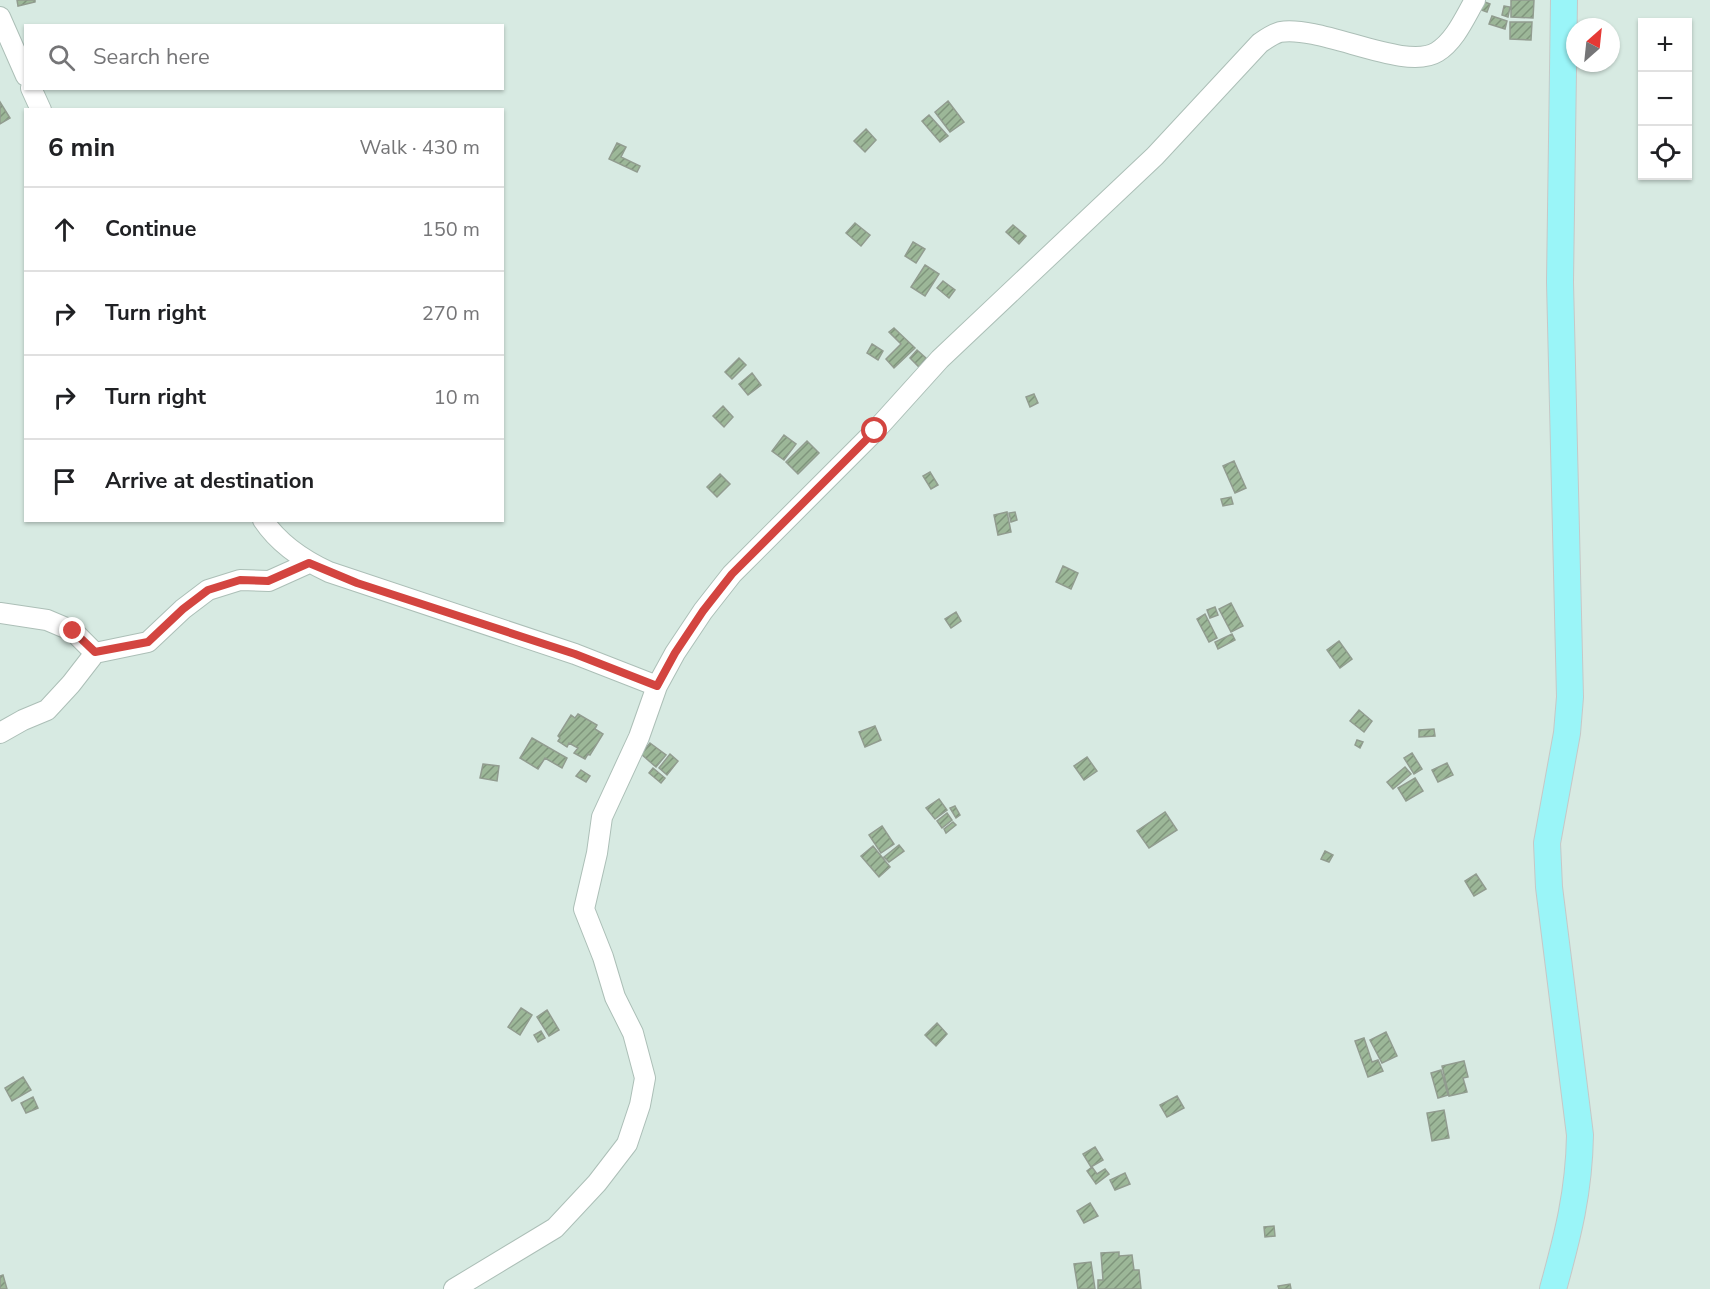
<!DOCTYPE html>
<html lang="en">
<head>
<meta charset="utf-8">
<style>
  :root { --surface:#fff; --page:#f2f2f2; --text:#202124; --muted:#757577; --line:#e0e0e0 }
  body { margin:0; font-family:"Nunito Sans",sans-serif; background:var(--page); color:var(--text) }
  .controls { position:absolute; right:18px; top:18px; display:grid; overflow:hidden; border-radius:0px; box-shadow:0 2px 4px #0004 }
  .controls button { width:54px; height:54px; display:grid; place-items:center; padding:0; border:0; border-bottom:2px solid var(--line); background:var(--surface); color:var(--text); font:30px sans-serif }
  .compass { position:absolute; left:1566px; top:18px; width:54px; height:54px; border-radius:50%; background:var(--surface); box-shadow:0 2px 4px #0004; rotate:27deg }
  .stop { position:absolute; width:18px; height:18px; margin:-14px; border:4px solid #d34540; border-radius:50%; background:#fff }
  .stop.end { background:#d34540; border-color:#fff; box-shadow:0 2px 6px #0008 }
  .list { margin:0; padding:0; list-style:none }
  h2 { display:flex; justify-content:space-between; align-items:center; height:78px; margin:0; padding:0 24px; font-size:26px }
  h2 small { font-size:20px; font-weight:400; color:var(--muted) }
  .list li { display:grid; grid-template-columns:39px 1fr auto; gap:18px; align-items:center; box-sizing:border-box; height:84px; padding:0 24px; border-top:2px solid var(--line) }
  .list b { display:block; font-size:22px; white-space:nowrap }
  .list em { font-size:20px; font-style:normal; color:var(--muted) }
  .icon { flex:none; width:33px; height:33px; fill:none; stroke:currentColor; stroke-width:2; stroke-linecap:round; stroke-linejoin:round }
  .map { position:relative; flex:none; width:1710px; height:1289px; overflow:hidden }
  .search { position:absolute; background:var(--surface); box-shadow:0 2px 4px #0004; left:24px; top:24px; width:480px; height:66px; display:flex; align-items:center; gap:15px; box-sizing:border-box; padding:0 21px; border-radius:0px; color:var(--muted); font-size:22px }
  .panel { position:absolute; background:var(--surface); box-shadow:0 2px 4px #0004; left:24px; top:108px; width:480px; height:414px; border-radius:0px }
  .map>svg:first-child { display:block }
  .building { fill:url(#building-hatch); stroke:#919c8f; stroke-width:1.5 }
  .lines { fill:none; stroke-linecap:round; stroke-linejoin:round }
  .minor-casing { stroke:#acbfb7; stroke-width:22 }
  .major-casing { stroke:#c6c8c7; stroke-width:28 }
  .minor { stroke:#fff; stroke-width:20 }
  .major { stroke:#9af5f8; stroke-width:26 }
  .route { stroke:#d34540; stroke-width:8 }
</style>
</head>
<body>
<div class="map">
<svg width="1710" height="1289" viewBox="0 0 1710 1289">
  <defs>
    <pattern id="building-hatch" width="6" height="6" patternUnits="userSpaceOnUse" patternTransform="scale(1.5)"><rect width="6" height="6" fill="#9cb798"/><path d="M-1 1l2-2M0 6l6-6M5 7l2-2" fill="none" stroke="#7f957c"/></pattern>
  </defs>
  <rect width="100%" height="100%" fill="#d7eae2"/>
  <path class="building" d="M17 0H35V2L18 6Z
    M1511 0H1534L1533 18 1511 17Z
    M1482 1 1490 4 1487 12 1479 9Z
    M1504 6 1510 7 1508 17 1502 15Z
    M1492 16 1507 21 1505 29 1489 24Z
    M1510 22H1532L1531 40 1510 39Z
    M948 101 964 122 950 132 935 112Z
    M0 102 10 118 0 124Z
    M929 115 948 136 940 142 922 121Z
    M866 129 876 140 865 152 854 141Z
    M617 143 626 147 621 157 640 166 637 172 609 159Z
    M855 223 870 235 861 246 846 233Z
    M1013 225 1026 236 1019 244 1006 232Z
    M913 242 925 249 916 263 905 256Z
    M925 265 939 274 925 296 911 287Z
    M943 281 955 290 949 298 937 288Z
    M894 328 915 348 894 368 886 359 901 344 889 332Z
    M872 344 883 351 878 360 867 353Z
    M917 350 926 358 919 367 910 358Z
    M739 358 746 365 732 379 725 372Z
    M752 373 761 385 748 395 739 384Z
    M1034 394 1038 403 1030 407 1026 397Z
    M723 406 733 417 724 427 713 416Z
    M784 435 796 444 784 460 772 451Z
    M807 441 819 453 798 474 786 462Z
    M1234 461 1246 488 1235 493 1223 466Z
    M930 472 938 485 931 489 923 476Z
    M720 474 730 484 717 497 707 487Z
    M1231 497 1233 504 1223 506 1221 499Z
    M1007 512 1011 532 998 535 994 515Z
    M1015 512 1017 520 1011 522 1009 513Z
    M1063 566 1078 573 1071 589 1056 582Z
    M1231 603 1243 626 1231 632 1219 609Z
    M1215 607 1218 615 1210 618 1207 610Z
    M956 612 961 621 951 628 945 619Z
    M1205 614 1217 638 1209 642 1197 619Z
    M1232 634 1235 640 1218 649 1215 642Z
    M1339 641 1352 659 1340 668 1327 650Z
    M1359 710 1372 721 1364 732 1350 721Z
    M578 714 597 725 595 729 603 734 590 755 588 754 585 759 574 753 578 748 569 743 567 747 558 741 560 738 558 736 571 715 575 718Z
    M875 726 881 740 865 747 859 732Z
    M1434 729 1435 736 1419 737V730Z
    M532 738 567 758 562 768 545 758 538 769 520 758Z
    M1357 740 1363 742 1360 748 1355 745Z
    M650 743 666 755 656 767 641 754Z
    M1412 753 1422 769 1414 774 1404 758Z
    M670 754 678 761 667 775 659 768Z
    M1087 757 1097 771 1084 780 1074 766Z
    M1447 763 1453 775 1438 782 1432 770Z
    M483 764 499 766 497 781 480 778Z
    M1405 767 1411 774 1393 789 1387 782Z
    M653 768 665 778 661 783 649 773Z
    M581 770 590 776 586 782 576 776Z
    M1415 778 1423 791 1406 801 1398 788Z
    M939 799 947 810 935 819 926 808Z
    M955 806 960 815 956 818 950 808Z
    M1165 812 1177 830 1149 848 1137 831Z
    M947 813 952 820 942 828 937 821Z
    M953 822 956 825 946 833 944 829Z
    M882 826 894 844 881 853 869 835Z
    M899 845 904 851 889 862 884 857Z
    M873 846 890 867 879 877 861 856Z
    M1325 851 1333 855 1329 862 1321 859Z
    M1476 874 1486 889 1474 896 1465 881Z
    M521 1008 532 1015 520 1035 508 1027Z
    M547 1010 559 1030 549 1036 537 1017Z
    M937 1023 947 1034 936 1046 925 1035Z
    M541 1031 545 1038 538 1042 534 1035Z
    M1386 1032 1397 1056 1382 1063 1370 1040Z
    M1364 1038 1372 1062 1378 1060 1383 1071 1368 1077 1355 1041Z
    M1464 1061 1468 1077 1463 1078 1467 1092 1449 1096 1442 1066Z
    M1441 1070 1448 1095 1438 1098 1431 1073Z
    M23 1077 31 1090 12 1101 5 1088Z
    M1177 1096 1184 1108 1167 1117 1160 1105Z
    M33 1097 38 1108 26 1113 21 1103Z
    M1444 1110 1449 1138 1432 1141 1427 1113Z
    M1095 1147 1103 1160 1091 1167 1083 1154Z
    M1092 1167 1097 1174 1105 1169 1109 1174 1096 1184 1087 1171Z
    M1125 1173 1130 1184 1115 1190 1110 1180Z
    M1090 1203 1098 1216 1084 1223 1077 1211Z
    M1274 1226 1275 1236 1265 1237 1264 1227Z
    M1119 1252V1256L1132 1255 1134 1270H1139L1141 1289H1098V1280H1103L1101 1253Z
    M1091 1262 1095 1289H1078L1074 1264Z
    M3 1275 7 1289H0V1276Z
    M1290 1284 1291 1289H1279L1278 1286Z"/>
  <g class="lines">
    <defs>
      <path id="minor" d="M0 17 26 76
        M31 88 41 110
        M263 520C279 544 303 560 329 572L575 654 657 686
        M0 613 47 620 73 631 95 653
        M0 733 23 720 47 710 71 684 95 653 148 642 183 609 208 590 240 580 269 581 309 563
        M454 1289 555 1228 597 1183 627 1144 640 1105 645 1078 633 1033 615 997 603 957 584 909 597 853 602 817 639 737 657 686 675 653 703 611 732 574 875 431 940 359 1155 156 1260 43C1266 39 1273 34 1280 32 1322 25 1405 72 1437 52 1455 41 1465 17 1475 0"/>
      <path id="major" d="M1553 1289C1568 1235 1579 1192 1580 1135L1549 887 1547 843 1567 733 1570 697 1560 282 1564 0"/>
    </defs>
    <use href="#minor" class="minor-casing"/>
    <use href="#major" class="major-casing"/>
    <use href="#minor" class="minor"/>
    <use href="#major" class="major"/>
  </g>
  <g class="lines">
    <path class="route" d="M73 631 95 652 148 642 183 609 208 590 240 580 268 581 309 563 357 583 575 654 657 686 675 653 703 611 732 574 875 431"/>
  </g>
</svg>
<div class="controls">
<button>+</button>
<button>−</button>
<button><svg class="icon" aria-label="locate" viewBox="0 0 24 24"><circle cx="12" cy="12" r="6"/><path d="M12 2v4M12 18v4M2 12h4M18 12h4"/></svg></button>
</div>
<svg class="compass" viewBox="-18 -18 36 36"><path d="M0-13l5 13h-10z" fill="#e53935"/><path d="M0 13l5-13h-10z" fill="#757577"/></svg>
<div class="stop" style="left:875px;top:431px"></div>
<div class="stop end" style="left:73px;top:631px"></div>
<div class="search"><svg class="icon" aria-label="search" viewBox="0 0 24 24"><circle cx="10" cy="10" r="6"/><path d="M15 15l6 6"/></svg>Search here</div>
<section class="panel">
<h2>6 min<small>Walk · 430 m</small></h2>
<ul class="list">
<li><svg class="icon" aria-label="ahead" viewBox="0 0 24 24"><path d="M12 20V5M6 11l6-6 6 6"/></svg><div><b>Continue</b></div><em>150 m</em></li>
<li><svg class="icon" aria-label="right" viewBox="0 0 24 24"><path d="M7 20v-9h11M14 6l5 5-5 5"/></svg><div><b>Turn right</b></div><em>270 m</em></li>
<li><svg class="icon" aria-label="right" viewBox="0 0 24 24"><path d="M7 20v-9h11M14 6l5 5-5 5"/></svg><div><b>Turn right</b></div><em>10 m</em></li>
<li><svg class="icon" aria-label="arrive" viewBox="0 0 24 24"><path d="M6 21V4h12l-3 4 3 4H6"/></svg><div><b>Arrive at destination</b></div></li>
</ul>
</section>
</div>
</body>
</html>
